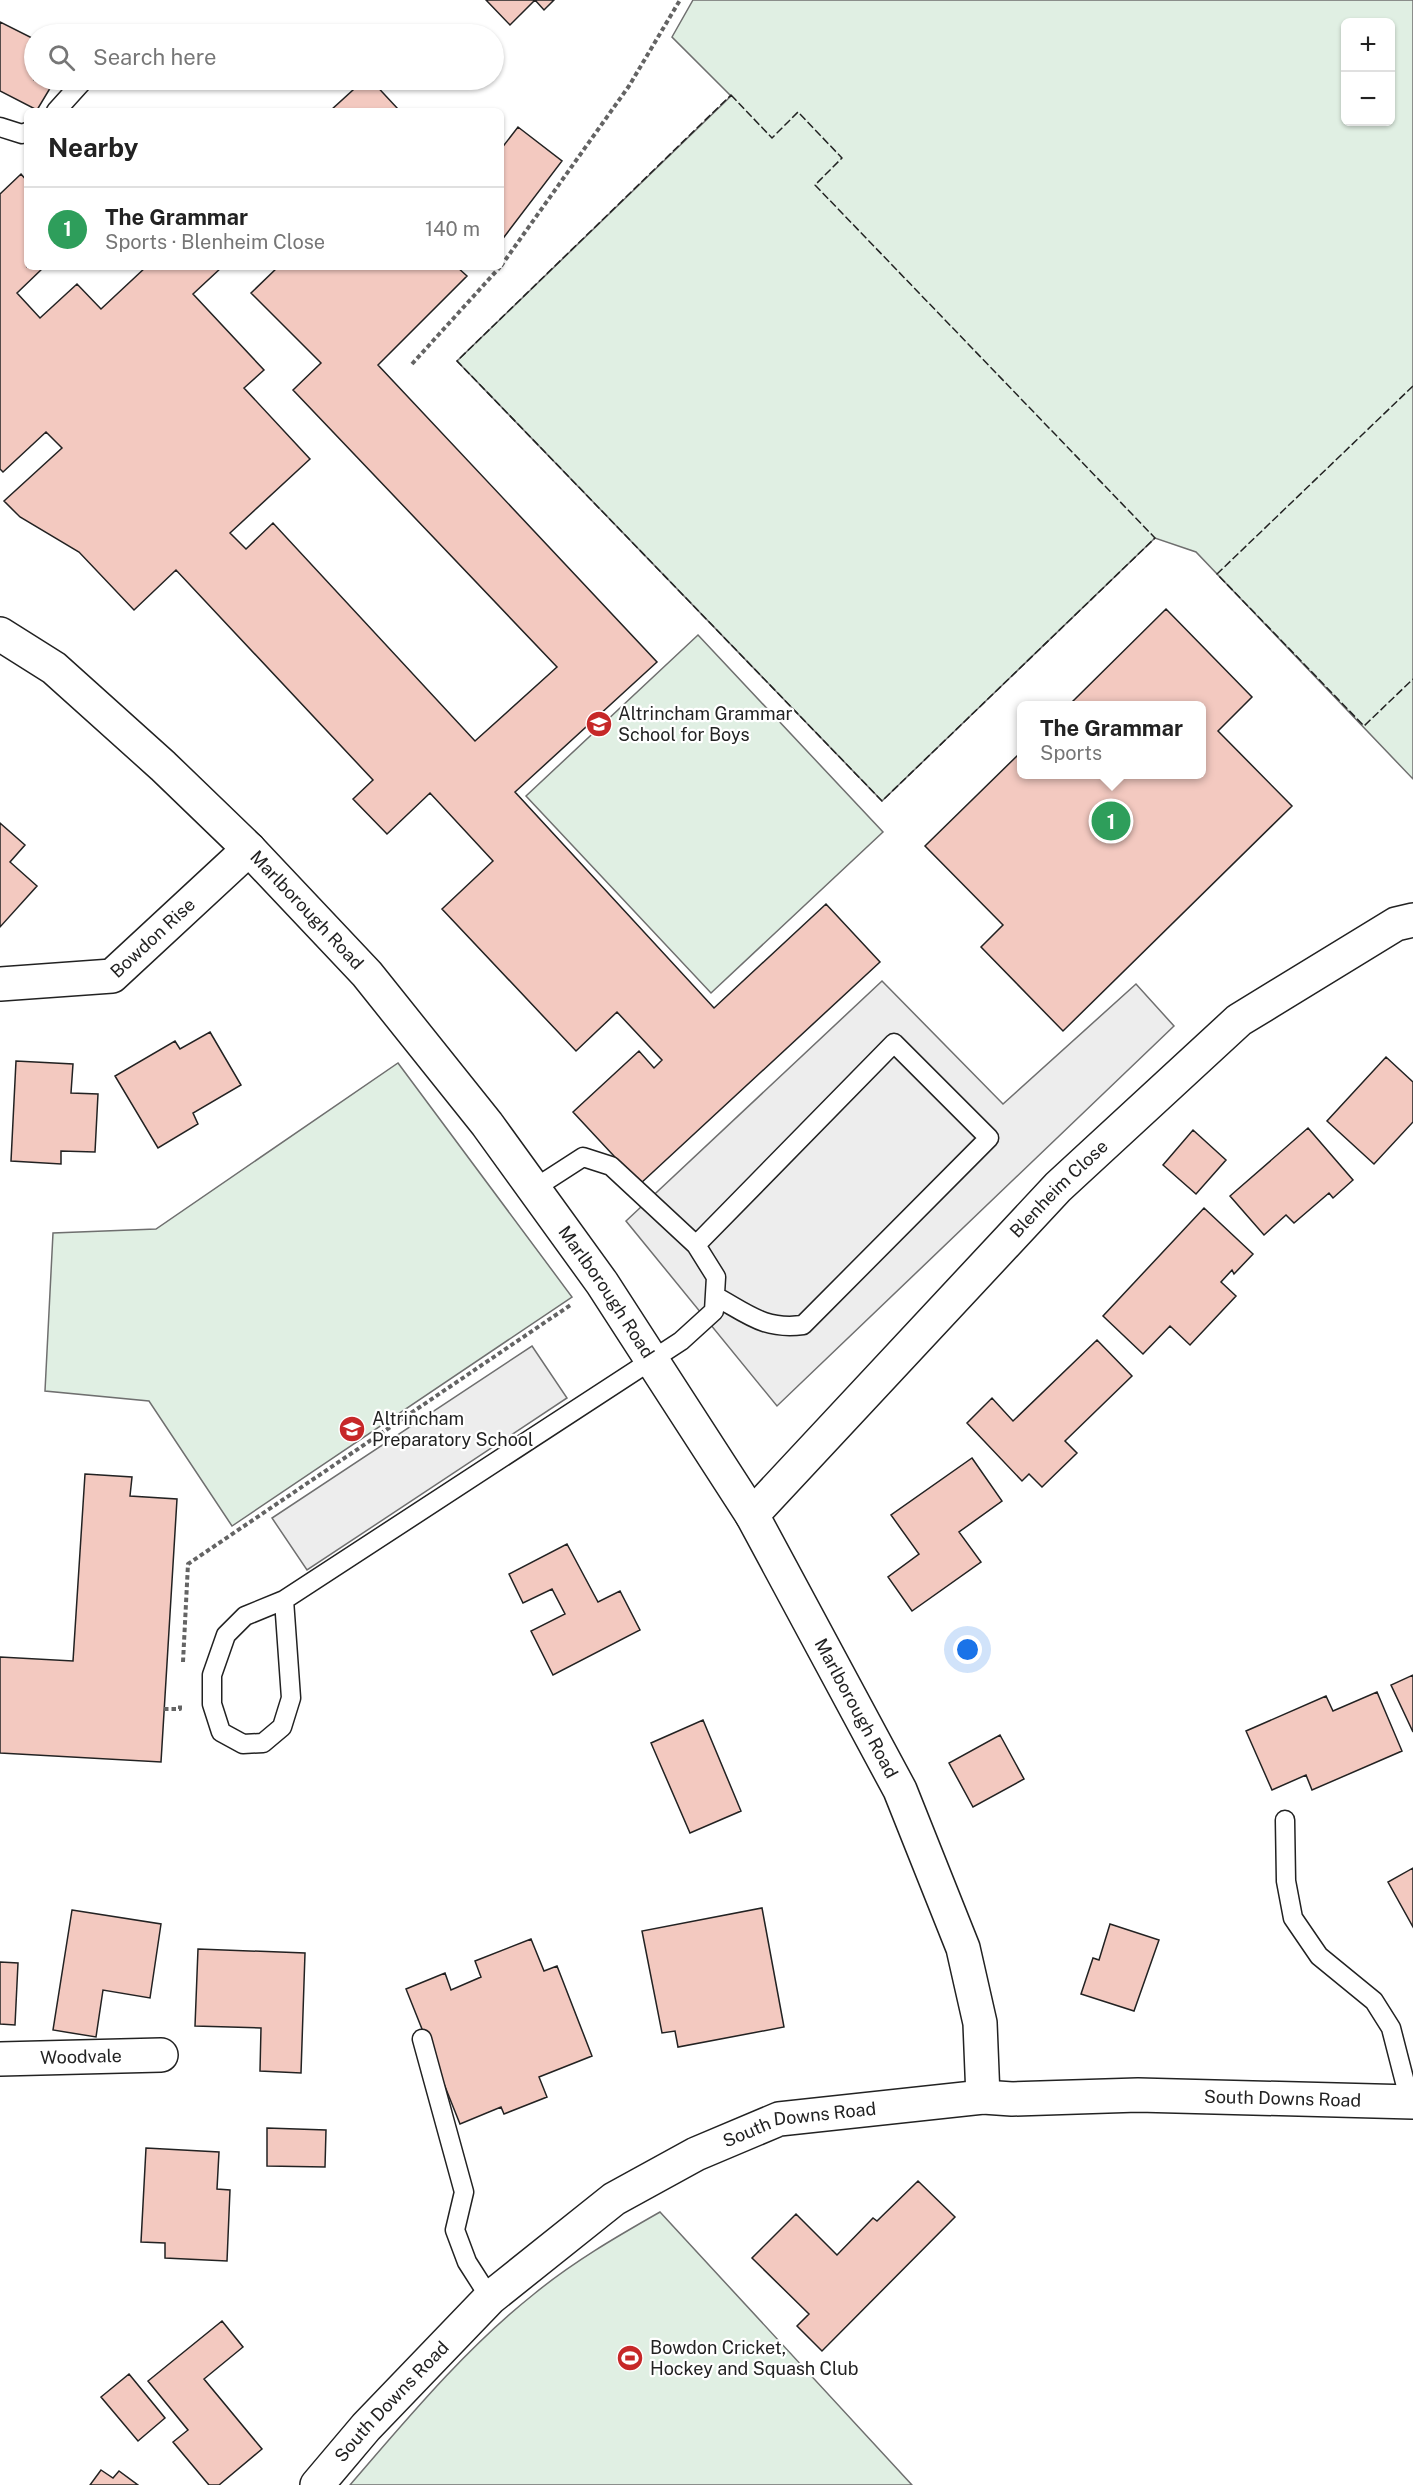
<!DOCTYPE html>
<html lang="en">
<head>
<meta charset="utf-8">
<style>
  :root { --surface:#fff; --page:#f2f2f2; --text:#222; --muted:#767676; --line:#e0e0e0; --accent:#0f766e }
  body { margin:0; font-family:"Public Sans",sans-serif; background:var(--page); color:var(--text) }
  .controls { position:absolute; right:18px; top:18px; display:grid; overflow:hidden; border-radius:9px; box-shadow:0 2px 4px #0004 }
  .controls button { width:54px; height:54px; display:grid; place-items:center; padding:0; border:0; border-bottom:2px solid var(--line); background:var(--surface); color:var(--text); font:30px sans-serif }
  .you { position:absolute; left:968px; top:1650px; width:21px; height:21px; margin:-15px; border:4px solid #fff; border-radius:50%; background:#1a73e8; box-shadow:0 0 0 9px #1a73e833 }
  .badge { display:grid; place-items:center; width:39px; height:39px; border-radius:50%; background:var(--accent); color:#fff; font-size:20px; font-weight:700 }
  .pin { position:absolute; translate:-50% -50%; border:3px solid #fff; box-shadow:0 2px 6px #0006 }
  .popup { position:absolute; left:1017px; top:701px; width:189px; height:78px; box-sizing:border-box; display:grid; place-content:center; border-radius:9px; background:var(--surface); filter:drop-shadow(0 2px 4px #0005); font-size:20px; white-space:nowrap; color:var(--muted) }
  .popup b { font-size:22px; color:var(--text) }
  .popup::after { content:''; position:absolute; left:50%; top:100%; margin-left:-12px; border:12px solid transparent; border-top-color:var(--surface) }
  .list { margin:0; padding:0; list-style:none }
  h2 { display:flex; justify-content:space-between; align-items:center; height:78px; margin:0; padding:0 24px; font-size:26px }
  h2 small { font-size:20px; font-weight:400; color:var(--muted) }
  .list li { display:grid; grid-template-columns:39px 1fr auto; gap:18px; align-items:center; box-sizing:border-box; height:84px; padding:0 24px; border-top:2px solid var(--line) }
  .list b { display:block; font-size:22px; white-space:nowrap }
  .list p { margin:0; font-size:20px; white-space:nowrap; color:var(--muted) }
  .list em { font-size:20px; font-style:normal; color:var(--muted) }
  .icon { flex:none; width:33px; height:33px; fill:none; stroke:currentColor; stroke-width:2; stroke-linecap:round; stroke-linejoin:round }
  .map { position:relative; flex:none; width:1413px; height:2485px; overflow:hidden }
  .search { position:absolute; background:var(--surface); box-shadow:0 2px 4px #0004; left:24px; top:24px; width:480px; height:66px; display:flex; align-items:center; gap:15px; box-sizing:border-box; padding:0 21px; border-radius:33px; color:var(--muted); font-size:22px }
  .panel { position:absolute; background:var(--surface); box-shadow:0 2px 4px #0004; left:24px; top:108px; width:480px; height:162px; border-radius:9px }
  .map>svg:first-child { display:block }
  .green { fill:#e0efe3; stroke:#6f6f6f; stroke-width:1.5; fill-rule:evenodd }
  .parking { fill:#ededed; stroke:#6f6f6f; stroke-width:1.5 }
  .building { fill:#f3c9c0; stroke:#222; stroke-width:1.5 }
  .lines { fill:none; stroke-linecap:round; stroke-linejoin:round }
  .service-casing { stroke:#222; stroke-width:21 }
  .minor-casing { stroke:#222; stroke-width:36 }
  .secondary-casing { stroke:#222; stroke-width:36 }
  .path { stroke:#646464; stroke-width:4; stroke-dasharray:4.5 3; stroke-linecap:butt }
  .service { stroke:#fff; stroke-width:18 }
  .minor { stroke:#fff; stroke-width:33 }
  .secondary { stroke:#fff; stroke-width:33 }
  .fence { stroke:#222; stroke-width:1.5; stroke-dasharray:8 3; stroke-linecap:butt }
  .labels { text-anchor:middle; stroke-width:4.5; stroke-linejoin:round; paint-order:stroke }
  .poi-label { font-size:18px; fill:#222; stroke:#fff; text-anchor:start }
  .street-label { font-size:18px; fill:#222; stroke:#fff }
</style>
</head>
<body>
<div class="map">
<svg width="1413" height="2485" viewBox="0 0 1413 2485">
  <rect width="100%" height="100%" fill="#fff"/>
  <path class="green" d="M693 0H1413V779L1196 552 1155 538 882 801 457 361 731 96 672 37ZM1346 22H1390V122H1346Z
    M698 635 883 832 711 993 526 796Z
    M398 1063 572 1297 232 1526 149 1401 45 1391 53 1233 156 1229Z
    M660 2212 912 2485H350C407 2419 465 2349 534 2294 573 2262 616 2237 660 2212Z"/>
  <path class="parking" d="M882 981 1003 1104 1136 984 1174 1026 777 1406 626 1221Z
    M532 1346 567 1398 307 1570 272 1518Z"/>
  <path class="building" d="M486 0H554L544 10 535 0 510 25Z
    M0 22 34 39V80H55L37 110 0 91Z
    M364 80H371L398 109 330 111Z
    M518 127 562 161 501 241V149Z
    M21 174 27 181V267H44L17 293 40 318 77 284 101 309 146 267H222L193 294 264 370 244 388 310 459 230 533 246 549 273 523 475 741 557 667 293 390 321 363 251 293 278 267H457L467 276 378 365 657 662 515 792 714 1008 826 904 880 962 640 1184 573 1112 639 1051 654 1068 662 1060 617 1012 576 1051 442 909 493 861 430 793 387 834 353 799 373 780 176 570 134 610 79 552 20 517 4 501 62 448 46 432 3 472 0 469V194Z
    M1166 609 1252 697 1218 731 1292 806 1063 1031 981 947 1003 925 925 846 1021 752V774H1201V706H1068Z
    M0 823 25 845 10 862 37 886 0 927Z
    M210 1032 241 1085 193 1113 198 1124 158 1148 115 1076 175 1041 180 1049Z
    M1386 1057 1413 1082V1122L1374 1164 1327 1121Z
    M16 1061 73 1064 71 1093 98 1094 95 1152 61 1151V1164L11 1161Z
    M1308 1128 1353 1180 1333 1198 1329 1193 1294 1223 1286 1215 1264 1235 1230 1196Z
    M1193 1130 1226 1160 1196 1194 1163 1165Z
    M1204 1208 1253 1254 1234 1274 1232 1270 1221 1282 1236 1296 1190 1345 1170 1326 1143 1354 1103 1316Z
    M1097 1340 1132 1376 1065 1441 1077 1453 1042 1487 1029 1474 1022 1481 967 1423 992 1398 1013 1421Z
    M972 1458 1002 1501 959 1532 981 1562 912 1611 888 1577 919 1554 891 1515Z
    M85 1474 132 1477 130 1496 177 1499 161 1762 0 1753V1657L73 1661Z
    M567 1544 598 1602 620 1591 640 1630 553 1675 531 1631 565 1614 552 1589 523 1603 509 1574Z
    M1413 1675V1732L1391 1685Z
    M1377 1692 1402 1751 1312 1790 1306 1775 1272 1790 1246 1731 1326 1696 1333 1711Z
    M703 1720 741 1811 690 1833 651 1743Z
    M1000 1735 1024 1779 973 1807 949 1763Z
    M1413 1868V1927L1388 1882Z
    M762 1908 784 2027 678 2047 675 2031 662 2033 642 1931Z
    M72 1910 161 1924 150 1998 103 1990 96 2037 53 2030Z
    M1110 1924 1159 1940 1134 2011 1081 1994 1093 1958 1099 1960Z
    M531 1939 544 1971 557 1966 592 2056 539 2077 547 2097 504 2114 501 2107 460 2124 406 1989 445 1973 451 1990 481 1977 475 1961Z
    M198 1949 305 1953 301 2073 260 2071 261 2028 195 2026Z
    M0 1962 18 1963 15 2025 0 2024Z
    M267 2128 326 2130 325 2167 267 2166Z
    M146 2148 219 2152 217 2189 230 2190 227 2261 165 2258V2243L141 2242Z
    M918 2181 955 2217 822 2351 797 2326 809 2314 752 2258 796 2214 837 2255 873 2218 877 2221Z
    M222 2321 243 2347 204 2379 262 2449 219 2485H209L173 2442 188 2430 148 2381Z
    M129 2374 165 2418 138 2441 101 2397Z
    M101 2470 113 2478 119 2471 138 2485H90Z"/>
  <g class="lines">
    <defs>
      <path id="service" d="M56 111 84 80
        M0 127 22 134 27 132
        M696 1245 894 1043 989 1138 803 1325C764 1330 748 1314 715 1296
        M284 1600 291 1698 282 1727 263 1743 243 1744 221 1732 212 1704V1675L226 1635 245 1616 284 1600 681 1341 714 1311 716 1277 696 1245 611 1166 583 1157 535 1188
        M1285 1820 1286 1881 1293 1918 1319 1956 1374 2001 1391 2028 1410 2102
        M422 2039 464 2192 455 2230 467 2262 490 2298"/>
      <g id="minor">
        <path id="s1" d="M0 634 54 668 163 766 249 849 367 974 487 1124 602 1283 752 1515 900 1790 963 1948 980 2023 983 2097"/>
        <path id="s2" d="M0 984 112 976 249 849"/>
        <path id="s3" d="M752 1515 1058 1187 1239 1020 1396 924 1413 920"/>
        <path id="s4" d="M0 2059 161 2055"/>
      </g>
      <g id="secondary">
        <path id="s5" d="M317 2485 366 2427 490 2298 614 2199 696 2154 779 2119 983 2097 1012 2099 1138 2095 1413 2102"/>
      </g>
    </defs>
    <use href="#service" class="service-casing"/>
    <use href="#minor" class="minor-casing"/>
    <use href="#secondary" class="secondary-casing"/>
    <path class="path" d="M501 266 629 86 680 0
      M412 364 500 267
      M183 1662 188 1564 572 1304
      M164 1709H180V1705"/>
    <use href="#service" class="service"/>
    <use href="#minor" class="minor"/>
    <use href="#secondary" class="secondary"/>
    <path class="fence" d="M731 95 772 138 798 112 842 158 815 185 1155 538 882 801 457 361Z
      M1413 386 1217 574 1364 726 1413 679"/>
  </g>
  <defs>
    <symbol id="school-disc" viewBox="-11 -11 22 22"><circle r="9.5" fill="#c62828" stroke="#fff"/><path d="M0-5L7-2L0 1L-7-2ZM-4 1L0 2.5L4 1V4Q0 6-4 4Z" fill="#fff"/></symbol>
    <symbol id="stadium-disc" viewBox="-11 -11 22 22"><circle r="9.5" fill="#c62828" stroke="#fff"/><path d="M0-5a6.5 5 0 1 0 0 10a6.5 5 0 1 0 0-10ZM-3.5-1.8h7v3.6h-7Z" fill="#fff"/></symbol>
  </defs>
  <g fill-rule="evenodd">
    <use href="#school-disc" x="584" y="709" width="30" height="30"/>
    <use href="#school-disc" x="337" y="1414" width="30" height="30"/>
    <use href="#stadium-disc" x="615" y="2343" width="30" height="30"/>
  </g>
  <g class="labels">
    <g class="poi-label">
      <text x="618" y="720">Altrincham Grammar<tspan x="618" dy="21">School for Boys</tspan></text>
      <text x="372" y="1425">Altrincham<tspan x="372" dy="21">Preparatory School</tspan></text>
      <text x="650" y="2354">Bowdon Cricket,<tspan x="650" dy="21">Hockey and Squash Club</tspan></text>
    </g>
    <g class="street-label">
      <text dy="6" stroke="none"><textPath href="#s1" startOffset="414">Marlborough Road</textPath></text>
      <text dy="6" stroke="none"><textPath href="#s2" startOffset="168">Bowdon Rise</textPath></text>
      <text dy="6" stroke="none"><textPath href="#s3" startOffset="448">Blenheim Close</textPath></text>
      <text dy="6" stroke="none"><textPath href="#s1" startOffset="900">Marlborough Road</textPath></text>
      <text dy="6" stroke="none"><textPath href="#s1" startOffset="1386">Marlborough Road</textPath></text>
      <text dy="6" stroke="none"><textPath href="#s4" startOffset="81">Woodvale</textPath></text>
      <text dy="6" stroke="none"><textPath href="#s5" startOffset="1102">South Downs Road</textPath></text>
      <text dy="6" stroke="none"><textPath href="#s5" startOffset="616">South Downs Road</textPath></text>
      <text dy="6" stroke="none"><textPath href="#s5" startOffset="112">South Downs Road</textPath></text>
    </g>
  </g>
</svg>
<div class="controls">
<button>+</button>
<button>−</button>
</div>
<div class="you"></div>
<div class="pin badge" style="left:1111px;top:821px;background:#2e9e5b">1</div>
<div class="popup"><b>The Grammar</b>Sports</div>
<div class="search"><svg class="icon" aria-label="search" viewBox="0 0 24 24"><circle cx="10" cy="10" r="6"/><path d="M15 15l6 6"/></svg>Search here</div>
<section class="panel">
<h2>Nearby<small></small></h2>
<ul class="list">
<li><span class="badge" style="background:#2e9e5b">1</span><div><b>The Grammar</b><p>Sports · Blenheim Close</p></div><em>140 m</em></li>
</ul>
</section>
</div>
</body>
</html>
